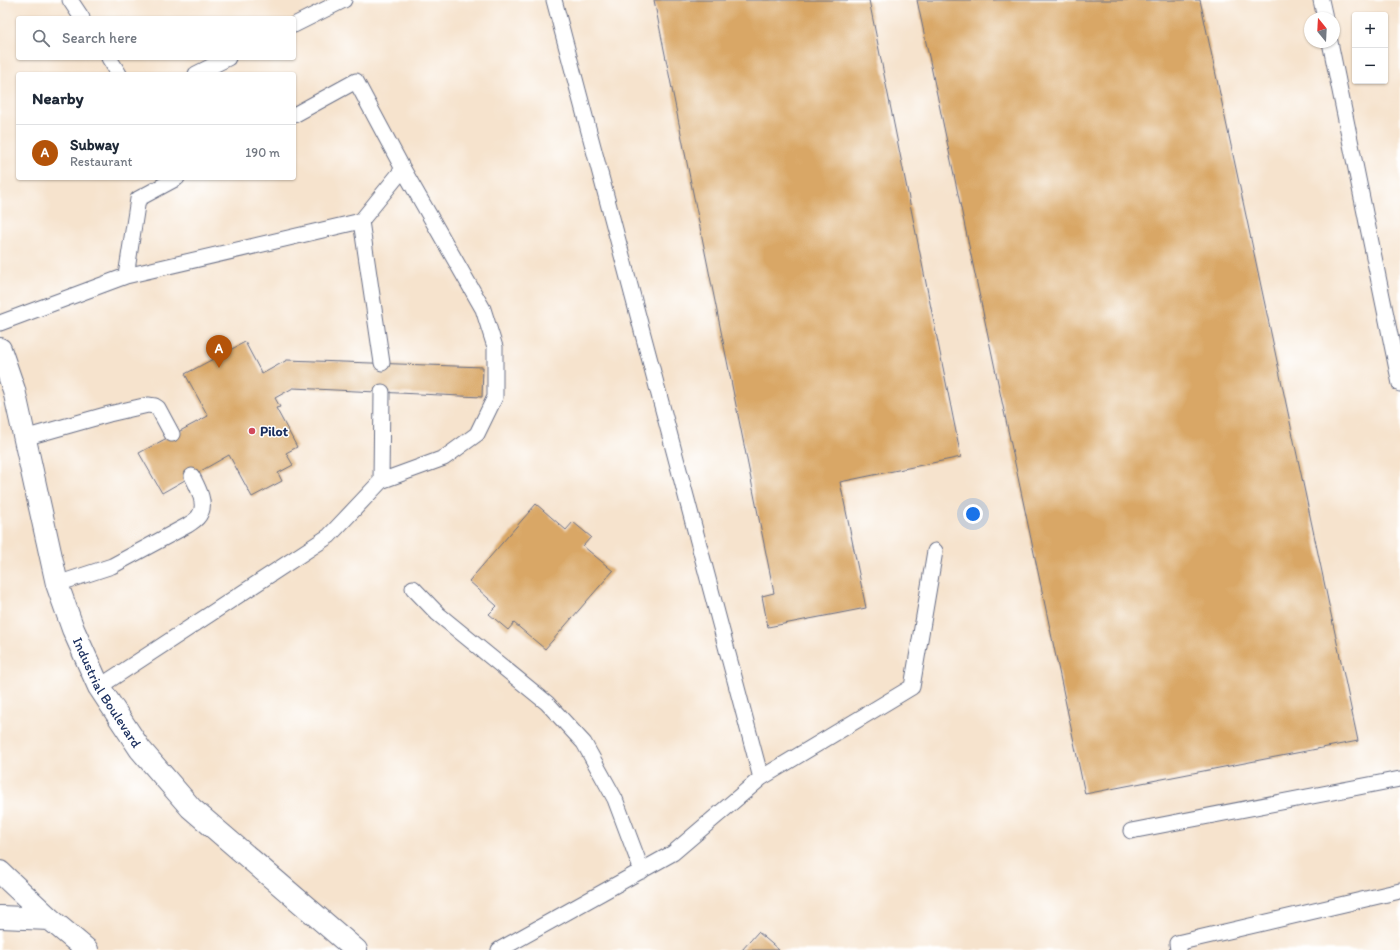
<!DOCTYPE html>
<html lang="en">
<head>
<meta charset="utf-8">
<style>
  :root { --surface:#fff; --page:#f2f2f3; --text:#1f2937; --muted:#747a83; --line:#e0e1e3; --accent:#b45309 }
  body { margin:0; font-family:Itim,sans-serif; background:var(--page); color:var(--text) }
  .controls { position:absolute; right:12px; top:12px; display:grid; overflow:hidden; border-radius:4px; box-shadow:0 1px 3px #0004 }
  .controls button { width:36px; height:36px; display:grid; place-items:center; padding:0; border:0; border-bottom:1px solid var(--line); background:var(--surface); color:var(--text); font:20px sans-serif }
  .compass { position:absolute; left:1304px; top:12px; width:36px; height:36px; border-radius:50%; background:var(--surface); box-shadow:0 1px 3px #0004; rotate:342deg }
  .you { position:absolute; left:973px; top:514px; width:14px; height:14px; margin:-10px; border:3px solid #fff; border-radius:50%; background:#1a73e8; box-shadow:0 0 0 6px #1a73e833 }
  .badge { display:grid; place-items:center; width:26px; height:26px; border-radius:50%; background:var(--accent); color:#fff; font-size:13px; font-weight:700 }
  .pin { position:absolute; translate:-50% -33px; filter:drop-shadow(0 1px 2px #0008) }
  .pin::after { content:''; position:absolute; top:21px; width:14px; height:12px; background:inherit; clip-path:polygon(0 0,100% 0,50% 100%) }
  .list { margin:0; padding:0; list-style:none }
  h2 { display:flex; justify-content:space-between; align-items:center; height:52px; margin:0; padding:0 16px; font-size:17px }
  h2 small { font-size:13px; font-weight:400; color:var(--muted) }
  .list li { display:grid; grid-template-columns:26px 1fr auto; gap:12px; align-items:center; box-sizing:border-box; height:56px; padding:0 16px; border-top:1px solid var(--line) }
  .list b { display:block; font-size:15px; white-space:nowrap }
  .list p { margin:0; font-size:13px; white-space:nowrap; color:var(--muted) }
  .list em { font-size:13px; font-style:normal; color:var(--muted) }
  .icon { flex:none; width:22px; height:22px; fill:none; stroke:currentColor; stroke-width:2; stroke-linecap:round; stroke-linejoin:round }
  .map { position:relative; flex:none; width:1400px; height:950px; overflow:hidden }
  .search { position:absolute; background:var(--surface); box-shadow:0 1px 3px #0004; left:16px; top:16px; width:280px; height:44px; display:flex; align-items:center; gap:10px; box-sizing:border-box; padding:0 14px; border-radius:4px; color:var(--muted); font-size:15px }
  .panel { position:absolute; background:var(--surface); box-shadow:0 1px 3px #0004; left:16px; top:72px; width:280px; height:108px; border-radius:4px }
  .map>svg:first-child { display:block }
  .building { fill:#d9a766 }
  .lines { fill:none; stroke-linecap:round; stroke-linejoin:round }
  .lane-casing { stroke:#686e85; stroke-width:17 }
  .secondary-casing { stroke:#686e85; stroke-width:24 }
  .highway-casing { stroke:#686e85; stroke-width:24 }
  .lane { stroke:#fff; stroke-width:15 }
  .secondary { stroke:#fff; stroke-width:22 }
  .highway { stroke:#fff; stroke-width:22 }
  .poi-dot { fill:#d1495b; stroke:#fff; stroke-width:1.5 }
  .labels { text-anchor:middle; stroke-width:3; stroke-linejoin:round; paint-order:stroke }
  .poi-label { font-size:14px; font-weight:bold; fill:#1b2f5e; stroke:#fff; text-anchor:start }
  .street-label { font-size:14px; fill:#1b2f5e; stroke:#fff }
</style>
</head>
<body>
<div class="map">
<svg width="1400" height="950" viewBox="0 0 1400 950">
  <rect width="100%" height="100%" fill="#fff"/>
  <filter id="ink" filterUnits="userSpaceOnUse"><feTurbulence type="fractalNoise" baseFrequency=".025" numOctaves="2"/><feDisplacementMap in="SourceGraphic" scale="8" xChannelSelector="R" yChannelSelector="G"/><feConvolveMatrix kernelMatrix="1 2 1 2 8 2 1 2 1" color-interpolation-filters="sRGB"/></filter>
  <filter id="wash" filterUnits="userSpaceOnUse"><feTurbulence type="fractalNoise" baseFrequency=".012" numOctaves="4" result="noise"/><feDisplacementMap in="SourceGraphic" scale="16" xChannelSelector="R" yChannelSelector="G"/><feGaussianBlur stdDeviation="0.9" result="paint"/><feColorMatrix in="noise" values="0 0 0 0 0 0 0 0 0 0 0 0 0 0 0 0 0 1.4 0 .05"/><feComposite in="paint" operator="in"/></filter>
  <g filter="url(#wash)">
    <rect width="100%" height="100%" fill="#f6e3cd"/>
    <g id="blocks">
      <path class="building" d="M654 0H869L961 457 840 482 866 608 768 627 762 596 774 593Z
        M917 0H1200L1358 741 1085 794Z
        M245 342 262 374 287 360 483 367 482 397 293 388 275 398 280 407 276 408 297 447 286 453 293 465 278 473 282 481 252 497 229 455 162 493 139 453 208 416 185 374Z
        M536 504 566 530 573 522 591 537 583 546 613 571 545 649 514 623 508 630 489 614 497 606 469 581Z
        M758 932 779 950H742Z"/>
    </g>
  </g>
  <g filter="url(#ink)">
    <use href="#blocks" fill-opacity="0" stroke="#686e85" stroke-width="1"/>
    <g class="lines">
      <defs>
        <path id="lane" d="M70 0 82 18
          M1321 0 1325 18
          M294 25 344 0
          M1330 42 1400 384
          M109 58 119 74
          M196 74 228 58
          M294 115 356 81 403 169 483 309 495 347V397L477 434 444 458 381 481
          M126 276 361 221
          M0 323 126 276 138 199 177 178
          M382 363 361 221 403 169
          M24 438 109 414 148 405 155 406 158 408 172 434
          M57 584 112 566 188 525C192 522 198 519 200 514 207 503 197 486 192 476
          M413 588 438 614 547 703 584 743 615 799 642 871
          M99 687 329 536 381 481 382 392
          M761 778 912 687 935 551
          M1131 831 1400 779
          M499 950 673 853 761 778 554 0
          M1178 950 1177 943 1400 891"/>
        <g id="secondary">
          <path id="s1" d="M0 349 14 390 57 584 73 629 99 687 140 749 191 808 356 950"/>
        </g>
        <path id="highway" d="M0 872 50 919 87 950
          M0 917 50 919"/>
      </defs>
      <use href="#lane" class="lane-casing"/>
      <use href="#secondary" class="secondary-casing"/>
      <use href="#highway" class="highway-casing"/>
      <use href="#lane" class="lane"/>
      <use href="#secondary" class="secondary"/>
      <use href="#highway" class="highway"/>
    </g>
  </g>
  <circle class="poi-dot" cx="252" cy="431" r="4"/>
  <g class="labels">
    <g class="poi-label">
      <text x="260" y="436">Pilot</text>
    </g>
    <g class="street-label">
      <text dy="5" stroke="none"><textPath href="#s1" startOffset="362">Industrial Boulevard</textPath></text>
    </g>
  </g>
</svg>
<div class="controls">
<button>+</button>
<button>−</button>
</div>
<svg class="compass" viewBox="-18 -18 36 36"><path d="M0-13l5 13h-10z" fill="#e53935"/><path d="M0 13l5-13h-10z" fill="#747a83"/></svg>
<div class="you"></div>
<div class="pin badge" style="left:219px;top:368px">A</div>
<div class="search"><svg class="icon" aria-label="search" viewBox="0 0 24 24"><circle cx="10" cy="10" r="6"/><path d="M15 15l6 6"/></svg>Search here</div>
<section class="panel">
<h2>Nearby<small></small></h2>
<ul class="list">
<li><span class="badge">A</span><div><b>Subway</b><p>Restaurant</p></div><em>190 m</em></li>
</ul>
</section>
</div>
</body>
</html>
